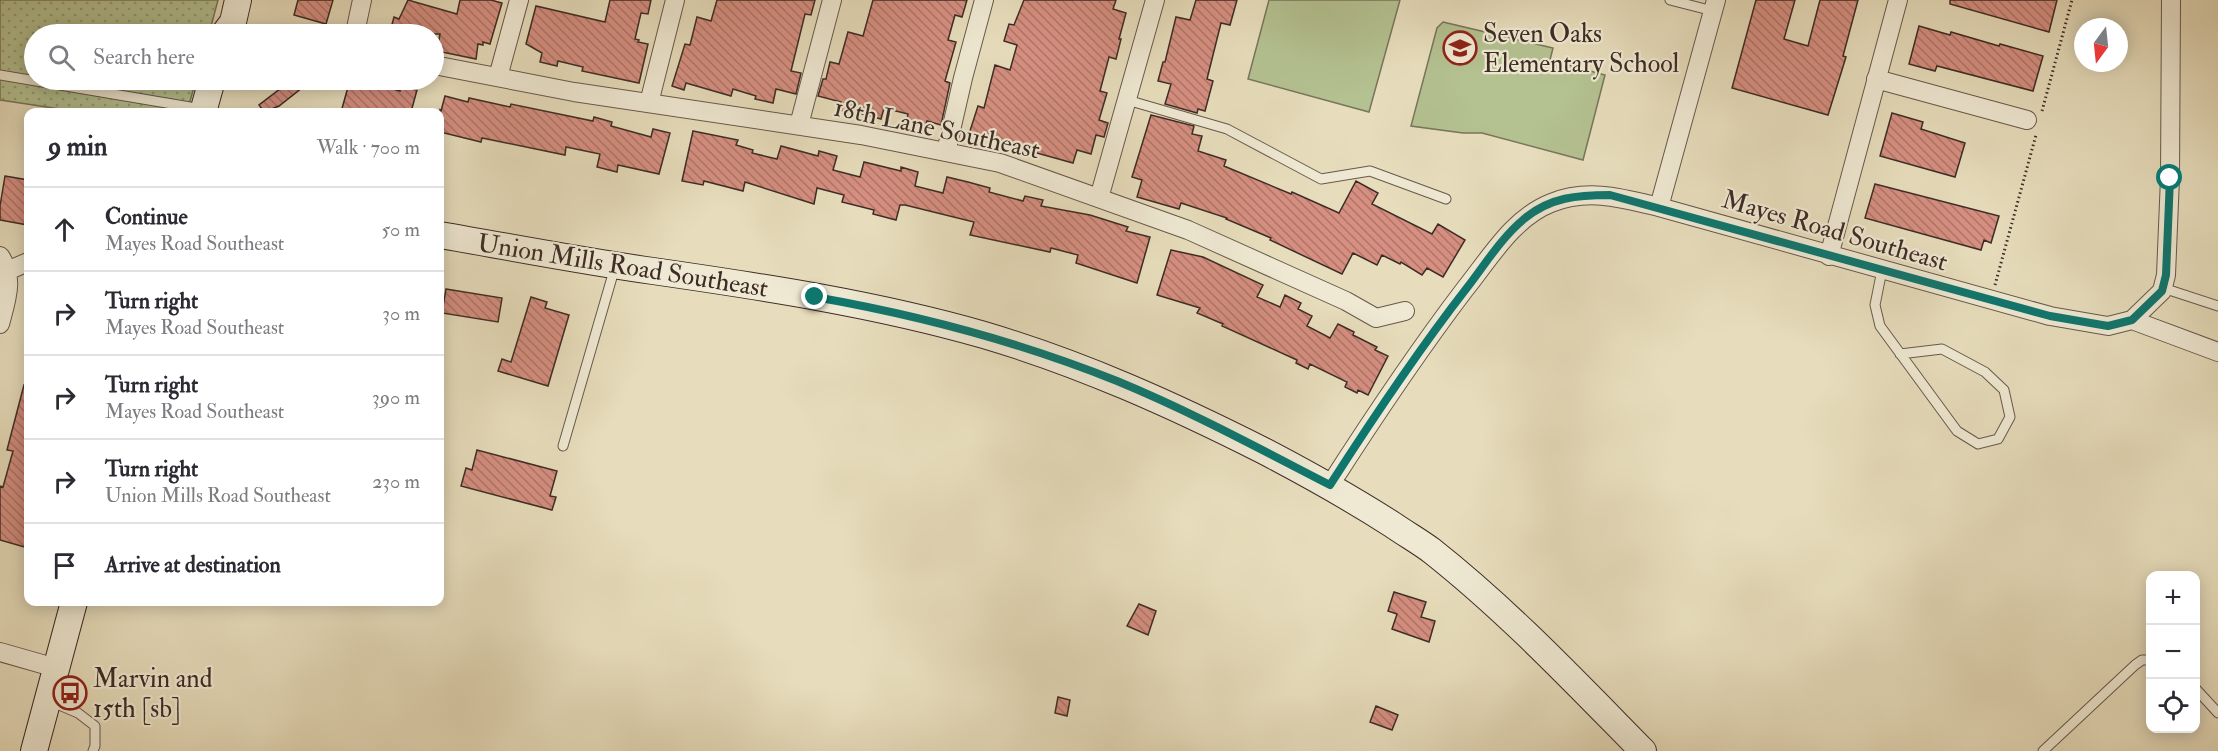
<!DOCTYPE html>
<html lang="en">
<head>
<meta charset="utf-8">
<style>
  :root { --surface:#fff; --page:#f7f7f7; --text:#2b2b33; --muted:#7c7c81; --line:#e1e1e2 }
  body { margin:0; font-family:"IM FELL Double Pica",serif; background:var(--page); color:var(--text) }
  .controls { position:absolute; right:18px; bottom:18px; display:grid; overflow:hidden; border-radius:12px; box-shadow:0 3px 15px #0003 }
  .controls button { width:54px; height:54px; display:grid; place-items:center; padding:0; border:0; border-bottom:2px solid var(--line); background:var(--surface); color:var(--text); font:30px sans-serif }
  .compass { position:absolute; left:2074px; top:18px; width:54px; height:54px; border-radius:50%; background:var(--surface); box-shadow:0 3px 15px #0003; rotate:195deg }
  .stop { position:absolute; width:18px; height:18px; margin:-14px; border:4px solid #0f766e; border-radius:50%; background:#fff }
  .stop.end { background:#0f766e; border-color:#fff; box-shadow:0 2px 6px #0008 }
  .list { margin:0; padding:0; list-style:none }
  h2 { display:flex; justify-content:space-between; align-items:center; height:78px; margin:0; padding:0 24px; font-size:26px }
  h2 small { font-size:20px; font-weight:400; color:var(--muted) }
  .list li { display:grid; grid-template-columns:39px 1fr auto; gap:18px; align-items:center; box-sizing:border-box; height:84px; padding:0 24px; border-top:2px solid var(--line) }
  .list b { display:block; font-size:22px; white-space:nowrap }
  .list p { margin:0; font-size:20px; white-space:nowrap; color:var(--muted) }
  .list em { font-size:20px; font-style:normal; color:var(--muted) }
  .icon { flex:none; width:33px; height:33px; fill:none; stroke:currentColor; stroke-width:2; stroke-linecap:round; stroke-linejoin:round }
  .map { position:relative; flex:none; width:2218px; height:751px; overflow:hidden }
  .search { position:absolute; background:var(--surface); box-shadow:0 3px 15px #0003; left:24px; top:24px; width:420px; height:66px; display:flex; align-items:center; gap:15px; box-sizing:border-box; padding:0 21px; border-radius:33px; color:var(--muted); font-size:22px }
  .panel { position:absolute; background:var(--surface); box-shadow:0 3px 15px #0003; left:24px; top:108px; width:420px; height:498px; border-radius:12px }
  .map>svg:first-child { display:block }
  .park { fill:url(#park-dots); stroke:#78765c; stroke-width:1.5 }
  .garden { fill:#b4c191; stroke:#78765c; stroke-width:1.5 }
  .building { fill:url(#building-back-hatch); stroke:#3d2c26; stroke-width:1.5 }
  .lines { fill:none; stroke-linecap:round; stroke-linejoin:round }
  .lane-casing { stroke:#68584c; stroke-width:11 }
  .street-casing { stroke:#68584c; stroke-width:20 }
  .secondary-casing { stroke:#3d2c26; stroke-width:28 }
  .path { stroke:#3d2c26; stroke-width:3; stroke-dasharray:1.5 3; stroke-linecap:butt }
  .lane { stroke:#efe9d3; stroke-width:9 }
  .street { stroke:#efe9d3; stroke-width:18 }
  .secondary { stroke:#efe9d3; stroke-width:26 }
  .route { stroke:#0f766e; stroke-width:8 }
  .labels { text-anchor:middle; stroke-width:4.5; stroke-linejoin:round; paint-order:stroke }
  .poi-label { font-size:26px; fill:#3d2c26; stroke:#efe9d3; text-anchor:start }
  .street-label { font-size:26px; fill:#3d2c26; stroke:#efe9d3 }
</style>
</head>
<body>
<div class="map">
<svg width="2218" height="751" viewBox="0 0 2218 751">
  <defs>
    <pattern id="park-dots" width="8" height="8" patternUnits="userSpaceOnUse" patternTransform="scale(1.5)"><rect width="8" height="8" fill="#b4c191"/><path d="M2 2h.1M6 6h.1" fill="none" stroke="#949d76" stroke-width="1.8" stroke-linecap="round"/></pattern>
    <pattern id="building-back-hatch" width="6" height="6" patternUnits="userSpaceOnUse" patternTransform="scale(1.5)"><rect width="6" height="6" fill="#d68f81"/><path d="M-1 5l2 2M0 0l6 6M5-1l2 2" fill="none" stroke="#af7569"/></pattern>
  </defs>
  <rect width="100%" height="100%" fill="#e7ddbc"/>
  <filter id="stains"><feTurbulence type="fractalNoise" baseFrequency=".00333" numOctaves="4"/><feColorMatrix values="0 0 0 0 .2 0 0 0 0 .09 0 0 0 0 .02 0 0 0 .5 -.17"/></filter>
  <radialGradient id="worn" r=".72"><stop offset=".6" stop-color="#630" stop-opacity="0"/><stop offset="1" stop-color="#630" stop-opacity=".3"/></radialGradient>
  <path class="park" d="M0 0H218L209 34H34V80H196L187 112H80L0 100Z"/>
  <path class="garden" d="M1269 0H1400L1369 112 1248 79Z
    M1443 22 1553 48 1550 60 1605 75 1583 160 1482 133H1463L1411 126 1437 28Z"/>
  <path class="building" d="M298 0H333L326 24 294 15Z
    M408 0 457 14 460 0H491L502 3 490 44 483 42V45L478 44 476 59 437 51 440 34H419L407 31 406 34H399L390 32 394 17 399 19Z
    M610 0H651L648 14 641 13 635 39 639 40 638 42 648 44 639 83 582 71 583 67 558 61 557 66 540 62 542 53 526 44 536 6 605 22Z
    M717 0H815L811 15 805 14 791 71 801 73 796 94 776 89 773 103 755 99 756 96 733 89 731 96 686 83 684 90 672 86 685 44 690 45 697 17 711 21Z
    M873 0H967L962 17 955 15 948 40 956 42 945 81 950 83 941 125 927 121 925 127 906 122 908 114 884 108 881 119 855 112V114L839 110 841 102 818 96 823 79H826L830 62 839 64 848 32 863 36Z
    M1024 0H1116L1113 9 1126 13 1119 39H1121L1116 59 1109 57 1100 91 1107 93 1099 120 1108 123 1104 137 1096 135 1091 154 1077 150 1073 163 1015 147 1016 145 987 137V139L969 134 978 106 984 108 995 65 1010 70 1017 45 1004 41 1009 24 1014 25Z
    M1196 0H1237L1230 25 1221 23 1207 79 1213 81 1205 111 1198 109 1197 113 1165 104 1171 84 1158 81 1163 62H1165L1176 17 1190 20Z
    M1756 0H1795L1784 39 1808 46 1820 0H1858L1843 56 1846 57 1828 115 1732 88Z
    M1950 0H2057L2049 32 1950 4Z
    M1919 26 1950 35 1951 32 1999 46 2000 44 2043 56 2033 91 1937 66 1935 71 1909 64Z
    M281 80H312L279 106 264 112 259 105 285 85Z
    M350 80H367L366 81 400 91 401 86 417 90 411 112H341Z
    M445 96 468 102 469 98 510 107 511 104 593 121 594 117 612 122 611 126 651 137 653 129 670 133 659 174 618 165 617 172 597 167 600 154 566 147 565 155 482 138 481 142 440 132V110L441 111Z
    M1892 113 1923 122 1921 129 1965 143 1955 177 1880 156Z
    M1151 115 1194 126 1192 134 1202 136 1198 151 1226 160 1224 166 1291 194 1292 192 1339 213 1356 181 1378 193 1372 204 1432 234 1438 224 1465 240 1443 277 1427 268 1422 275 1401 262 1400 264 1382 255 1377 265 1353 253 1342 274 1270 240 1271 238 1226 219 1227 218 1181 203 1179 209 1137 197 1142 180 1132 177Z
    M693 131 738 140 736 145 753 150 752 153 777 159 781 146 818 156 819 151 837 156 833 170 860 177 864 162 901 171V167L918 172 915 186 943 193 947 177 968 182 990 188 989 192 1023 201 1025 196 1043 200 1041 206 1090 215 1128 227 1126 231 1150 237 1137 283 1076 263 1078 255 1051 248 1050 252 970 235 974 222 905 205H900L896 220 873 214 874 210 842 202 844 195 817 188 814 204 745 182 743 191 704 181 703 185 682 181Z
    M5 176 28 180V225L0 220V206Z
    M1875 184 1999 216 1991 243 1984 240 1981 250 1865 218Z
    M1171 250 1203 257 1263 285 1257 297 1280 307 1285 295 1301 303 1298 309 1312 316 1307 326 1330 338 1338 324 1354 332 1353 335 1377 347 1375 350 1388 356 1368 395 1358 390 1357 393 1345 387 1347 382 1310 364 1308 369 1296 363 1297 360 1222 326 1223 324 1197 313 1200 308 1157 295Z
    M446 289 502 298 498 322 442 313Z
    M531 297 547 302 545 308 569 315 548 386 498 371 502 359 511 362Z
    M24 385 28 386V548L0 540V486L3 487 13 451 7 450Z
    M477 450 557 471 550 496 556 497 552 510 461 486 466 468 472 470Z
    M1394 592 1426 602 1421 617 1435 621 1429 642 1392 629 1397 614 1388 611Z
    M1139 604 1156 611 1148 635 1127 626Z
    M1058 697 1070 700 1067 716 1055 713Z
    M1376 706 1398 715 1392 730 1370 722Z"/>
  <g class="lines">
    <defs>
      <path id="lane" d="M1670 0 1713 11
        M0 75 202 109
        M1127 100 1227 129 1321 179 1370 171 1446 199
        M1882 270 1875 305 1880 326 1957 431 1978 444 1998 439 2010 417 2004 390 1985 372 1942 349 1900 354
        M2163 288 2218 306
        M563 446 615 267
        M2196 689 2218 713
        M50 701 78 713 95 726V746L93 751
        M2043 751 2135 665 2142 660H2150"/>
      <path id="street" d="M358 34 356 28 362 0
        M434 65 574 92 861 135 1000 163 1188 230 1346 301 1376 318 1405 311
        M498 77 519 0
        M1876 79 2027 120
        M649 103 675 0
        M799 125 832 0
        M946 152 963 78 984 0
        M1099 198 1155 0
        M1659 207 1716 0
        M0 256C15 278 6 301 0 324
        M1829 256 1898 0
        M7 271 28 262
        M2132 320 2218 352
        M1330 485C1373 418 1417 352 1465 289 1490 258 1513 218 1551 203 1588 188 1622 198 1659 207L2050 316 2108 326 2132 320 2162 291 2166 275 2170 178 2171 0
        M0 652 56 668"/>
      <path id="secondary" d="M224 34 233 22 238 0
        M203 112 212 80
        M440 235C510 247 581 261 653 271 764 287 876 304 984 335 1082 364 1173 405 1264 451 1308 474 1351 498 1393 525 1406 534 1420 542 1432 551 1508 611 1575 682 1643 751
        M34 751 74 602"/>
    </defs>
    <use href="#lane" class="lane-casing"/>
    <use href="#street" class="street-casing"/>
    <use href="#secondary" class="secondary-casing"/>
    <path class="path" d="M2042 111 2072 0
      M1995 285 2036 135"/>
    <use href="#lane" class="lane"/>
    <use href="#street" class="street"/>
    <use href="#secondary" class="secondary"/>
  </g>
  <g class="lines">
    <path class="route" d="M815 297C918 315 1020 342 1117 381 1190 411 1260 449 1330 485 1373 418 1417 352 1466 289 1484 266 1501 238 1524 219 1550 197 1578 195 1610 195L2050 316 2108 326 2132 320 2162 291 2166 275 2170 178"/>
  </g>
  <defs>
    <symbol id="school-ring" viewBox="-11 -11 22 22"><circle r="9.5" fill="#efe9d3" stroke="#8f2418" stroke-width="1.5"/><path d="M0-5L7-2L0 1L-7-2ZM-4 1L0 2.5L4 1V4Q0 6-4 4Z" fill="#8f2418"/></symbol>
    <symbol id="bus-ring" viewBox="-11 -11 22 22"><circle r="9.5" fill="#efe9d3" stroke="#8f2418" stroke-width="1.5"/><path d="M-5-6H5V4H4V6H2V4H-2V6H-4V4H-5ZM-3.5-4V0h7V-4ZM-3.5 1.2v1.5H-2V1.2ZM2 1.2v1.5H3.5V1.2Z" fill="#8f2418"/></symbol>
  </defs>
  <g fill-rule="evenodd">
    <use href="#school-ring" x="1441" y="29" width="38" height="38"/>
    <use href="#bus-ring" x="51" y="674" width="38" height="38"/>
  </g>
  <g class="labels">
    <g class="poi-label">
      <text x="1483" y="42">Seven Oaks<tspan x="1483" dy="30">Elementary School</tspan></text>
      <text x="93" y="687">Marvin and<tspan x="93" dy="30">15th [sb]</tspan></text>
    </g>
    <g class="street-label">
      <text transform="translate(937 128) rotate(12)" y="9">18th Lane Southeast</text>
      <text transform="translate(1835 230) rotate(16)" y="9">Mayes Road Southeast</text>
      <text transform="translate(623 265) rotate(9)" y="9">Union Mills Road Southeast</text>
    </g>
  </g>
  <rect width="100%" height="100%" filter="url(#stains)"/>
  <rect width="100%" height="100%" fill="url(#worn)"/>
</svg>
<div class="controls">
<button>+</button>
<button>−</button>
<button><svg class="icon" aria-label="locate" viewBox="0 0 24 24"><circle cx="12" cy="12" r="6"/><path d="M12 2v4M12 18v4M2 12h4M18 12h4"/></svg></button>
</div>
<svg class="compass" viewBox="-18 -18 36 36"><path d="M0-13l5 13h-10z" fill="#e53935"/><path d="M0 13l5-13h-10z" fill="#7c7c81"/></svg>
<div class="stop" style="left:2170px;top:178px"></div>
<div class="stop end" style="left:815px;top:297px"></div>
<div class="search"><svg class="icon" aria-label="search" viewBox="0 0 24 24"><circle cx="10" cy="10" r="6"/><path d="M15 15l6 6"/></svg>Search here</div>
<section class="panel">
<h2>9 min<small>Walk · 700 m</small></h2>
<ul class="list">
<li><svg class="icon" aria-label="ahead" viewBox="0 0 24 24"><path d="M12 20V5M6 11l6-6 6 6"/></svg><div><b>Continue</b><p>Mayes Road Southeast</p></div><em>50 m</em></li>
<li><svg class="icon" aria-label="right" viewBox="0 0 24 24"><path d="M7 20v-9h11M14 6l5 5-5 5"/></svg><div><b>Turn right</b><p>Mayes Road Southeast</p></div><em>30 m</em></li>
<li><svg class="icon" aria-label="right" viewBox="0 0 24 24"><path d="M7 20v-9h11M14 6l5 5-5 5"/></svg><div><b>Turn right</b><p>Mayes Road Southeast</p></div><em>390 m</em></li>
<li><svg class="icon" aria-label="right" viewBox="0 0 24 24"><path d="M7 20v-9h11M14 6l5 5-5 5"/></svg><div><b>Turn right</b><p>Union Mills Road Southeast</p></div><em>230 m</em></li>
<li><svg class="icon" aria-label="arrive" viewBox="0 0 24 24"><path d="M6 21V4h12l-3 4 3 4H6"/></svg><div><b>Arrive at destination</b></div></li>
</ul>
</section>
</div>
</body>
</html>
